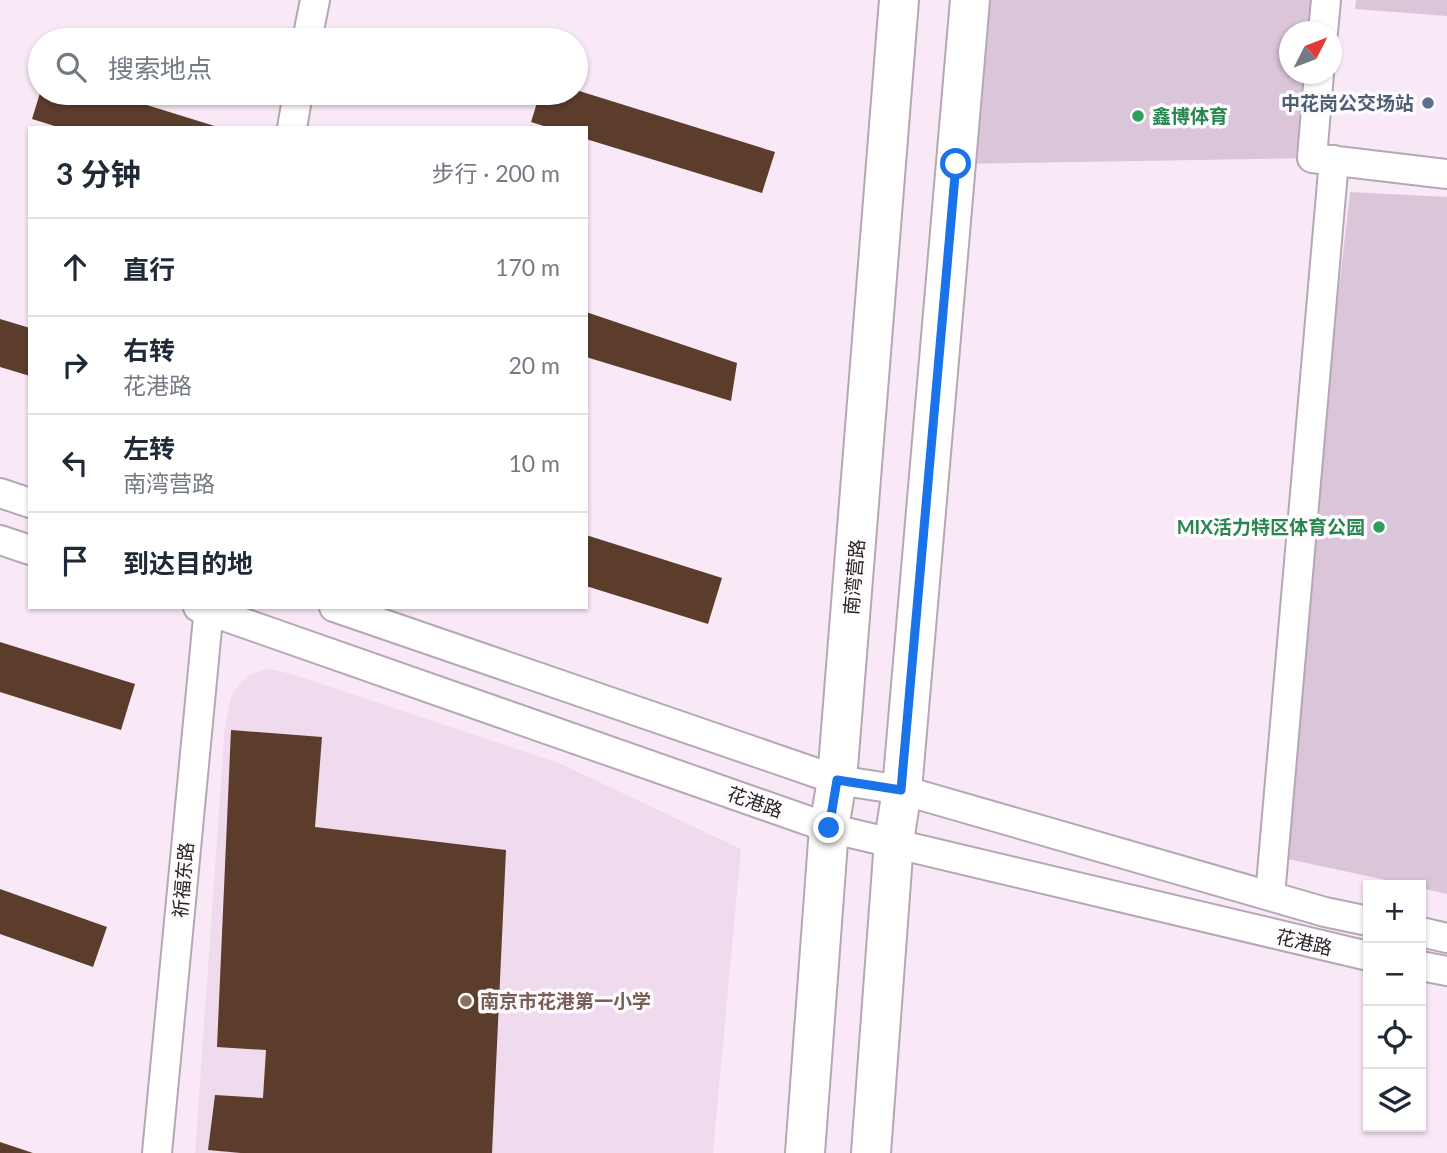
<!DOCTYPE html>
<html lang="zh">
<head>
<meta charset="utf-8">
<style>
  :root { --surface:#fff; --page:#f2f2f3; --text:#1f2937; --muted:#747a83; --line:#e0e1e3 }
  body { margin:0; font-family:Lato,"Noto Sans SC",sans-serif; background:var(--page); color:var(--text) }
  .controls { position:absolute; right:21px; bottom:21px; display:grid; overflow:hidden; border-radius:0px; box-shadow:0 2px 5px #0004 }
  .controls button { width:63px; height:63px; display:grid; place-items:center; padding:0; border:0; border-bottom:2px solid var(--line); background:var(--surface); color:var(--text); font:35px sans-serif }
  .compass { position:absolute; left:1279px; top:21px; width:63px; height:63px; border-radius:50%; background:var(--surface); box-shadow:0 2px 5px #0004; rotate:48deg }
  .stop { position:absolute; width:21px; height:21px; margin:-16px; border:5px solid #1a73e8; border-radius:50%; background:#fff }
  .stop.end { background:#1a73e8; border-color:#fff; box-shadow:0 2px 7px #0008 }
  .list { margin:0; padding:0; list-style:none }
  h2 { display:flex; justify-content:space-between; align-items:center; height:91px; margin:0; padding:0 28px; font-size:30px }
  h2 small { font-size:23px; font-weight:400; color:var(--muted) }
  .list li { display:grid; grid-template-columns:46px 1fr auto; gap:21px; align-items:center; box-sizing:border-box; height:98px; padding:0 28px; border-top:2px solid var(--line) }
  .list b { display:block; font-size:26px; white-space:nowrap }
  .list p { margin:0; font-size:23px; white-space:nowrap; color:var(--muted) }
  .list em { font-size:23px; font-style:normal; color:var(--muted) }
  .icon { flex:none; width:38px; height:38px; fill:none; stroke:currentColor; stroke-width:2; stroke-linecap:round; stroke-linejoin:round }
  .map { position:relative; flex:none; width:1447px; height:1153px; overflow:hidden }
  .search { position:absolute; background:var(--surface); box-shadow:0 2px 5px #0004; left:28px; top:28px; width:560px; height:77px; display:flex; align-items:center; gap:18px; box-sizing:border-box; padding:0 24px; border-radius:38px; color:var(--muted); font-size:26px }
  .panel { position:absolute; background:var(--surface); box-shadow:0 2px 5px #0004; left:28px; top:126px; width:560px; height:483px; border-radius:0px }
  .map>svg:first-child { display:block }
  .built { fill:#f0daee }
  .green { fill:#dbc5d9 }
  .building { fill:#5c3c2b }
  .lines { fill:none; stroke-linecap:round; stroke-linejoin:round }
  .street-casing { stroke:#b6a7b5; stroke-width:32 }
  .secondary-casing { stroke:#b6a7b5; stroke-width:42 }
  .street { stroke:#fff; stroke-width:28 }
  .secondary { stroke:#fff; stroke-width:38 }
  .route { stroke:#1a73e8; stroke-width:9 }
  .service-dot { fill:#5c6f8a; stroke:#fefbfe; stroke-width:2.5 }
  .leisure-dot { fill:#2e9e5b; stroke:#fefbfe; stroke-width:2.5 }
  .education-dot { fill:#8d6e63; stroke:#fefbfe; stroke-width:2.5 }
  .labels { text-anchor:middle; stroke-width:7; stroke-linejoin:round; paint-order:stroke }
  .service-label { font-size:19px; font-weight:bold; fill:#4e5e75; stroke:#fefbfe; text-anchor:end }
  .leisure-label { font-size:19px; font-weight:bold; fill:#27864d; stroke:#fefbfe; text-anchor:start }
  .street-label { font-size:19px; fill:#2a2429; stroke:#fefbfe }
  .education-label { font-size:19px; font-weight:bold; fill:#785e54; stroke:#fefbfe; text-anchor:start }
</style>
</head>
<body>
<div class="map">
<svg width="1447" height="1153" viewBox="0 0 1447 1153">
  <rect width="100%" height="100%" fill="#f9e9f7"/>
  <path class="built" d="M267 669 292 674 559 763 741 849 713 1153H195L225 725 232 693 249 675Z"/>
  <path class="green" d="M970 0H1326L1323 31 1290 32V74H1319L1312 158 956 164Z
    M1356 0H1447V16L1355 9Z
    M1350 192 1447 197V894L1421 888V885H1409L1274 856Z"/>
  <path class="building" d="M576 90 775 152 762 193 586 139V128H550L531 122 540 93H576Z
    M40 93H108L221 128H61L32 119Z
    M586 312 737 363 731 401 586 357Z
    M0 319 30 328V376L0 367Z
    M586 535 722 578 708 624 586 586Z
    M0 642 135 684 121 730 0 692Z
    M231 730 322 737 315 827 506 850 492 1153H241L208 1150 215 1095 263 1098 266 1050 217 1047Z
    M0 889 107 927 93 967 0 934Z
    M0 1142 33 1153H0Z"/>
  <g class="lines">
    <defs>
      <path id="street" d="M1323 32 1326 0
        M307 40 315 0
        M1319 74 1312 158 1447 174
        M292 128 298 93
        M0 493 30 503
        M0 540 30 550
        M198 607 829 828 1368 956
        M334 607 837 780 902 790 1325 912 1368 921
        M1270 896 1334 160
        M1421 932 1447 938
        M1421 966 1447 971
        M157 1153 209 607"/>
      <path id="secondary" d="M805 1153 829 828 837 780 899 0
        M871 1153 894 841 902 790 970 0"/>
    </defs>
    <use href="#street" class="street-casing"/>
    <use href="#secondary" class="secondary-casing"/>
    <use href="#street" class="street"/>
    <use href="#secondary" class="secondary"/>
  </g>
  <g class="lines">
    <path class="route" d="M829 828 837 780 901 790 956 164"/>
  </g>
  <circle class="service-dot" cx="1428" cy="103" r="7"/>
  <g class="leisure-dot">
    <circle cx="1138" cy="116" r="7"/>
    <circle cx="1379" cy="527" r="7"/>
  </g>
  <circle class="education-dot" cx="466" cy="1001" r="7"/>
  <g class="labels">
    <g class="service-label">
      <text x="1414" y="110">中花岗公交场站</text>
    </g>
    <g class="leisure-label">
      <text x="1152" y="123">鑫博体育</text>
      <text x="1365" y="534" text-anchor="end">MIX活力特区体育公园</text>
    </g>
    <g class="street-label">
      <text transform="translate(854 577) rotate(-85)" y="7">南湾营路</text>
      <text transform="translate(755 802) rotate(19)" y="7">花港路</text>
      <text transform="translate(183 880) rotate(-85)" y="7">祈福东路</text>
      <text transform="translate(1304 942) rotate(13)" y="7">花港路</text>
    </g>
    <g class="education-label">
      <text x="480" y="1008">南京市花港第一小学</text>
    </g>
  </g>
</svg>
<div class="controls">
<button>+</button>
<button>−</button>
<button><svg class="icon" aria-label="locate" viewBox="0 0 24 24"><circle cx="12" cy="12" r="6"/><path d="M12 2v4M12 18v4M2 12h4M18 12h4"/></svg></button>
<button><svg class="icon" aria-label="layers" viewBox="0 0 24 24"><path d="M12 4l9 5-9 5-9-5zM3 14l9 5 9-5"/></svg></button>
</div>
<svg class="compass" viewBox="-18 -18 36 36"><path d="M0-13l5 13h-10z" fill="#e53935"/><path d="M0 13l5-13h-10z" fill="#747a83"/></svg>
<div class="stop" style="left:956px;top:164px"></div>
<div class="stop end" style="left:829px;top:828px"></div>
<div class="search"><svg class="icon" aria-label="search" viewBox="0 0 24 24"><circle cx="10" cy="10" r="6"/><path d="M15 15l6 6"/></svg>搜索地点</div>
<section class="panel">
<h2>3 分钟<small>步行 · 200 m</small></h2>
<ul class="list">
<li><svg class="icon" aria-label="ahead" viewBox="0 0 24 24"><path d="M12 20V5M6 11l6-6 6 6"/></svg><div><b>直行</b></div><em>170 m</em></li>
<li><svg class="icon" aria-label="right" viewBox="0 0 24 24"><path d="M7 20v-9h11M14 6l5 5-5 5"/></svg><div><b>右转</b><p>花港路</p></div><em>20 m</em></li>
<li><svg class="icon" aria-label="left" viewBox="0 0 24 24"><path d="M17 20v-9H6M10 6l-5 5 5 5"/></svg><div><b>左转</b><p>南湾营路</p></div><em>10 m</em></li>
<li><svg class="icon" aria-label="arrive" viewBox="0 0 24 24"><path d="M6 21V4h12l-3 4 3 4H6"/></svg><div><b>到达目的地</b></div></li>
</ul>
</section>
</div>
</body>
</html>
